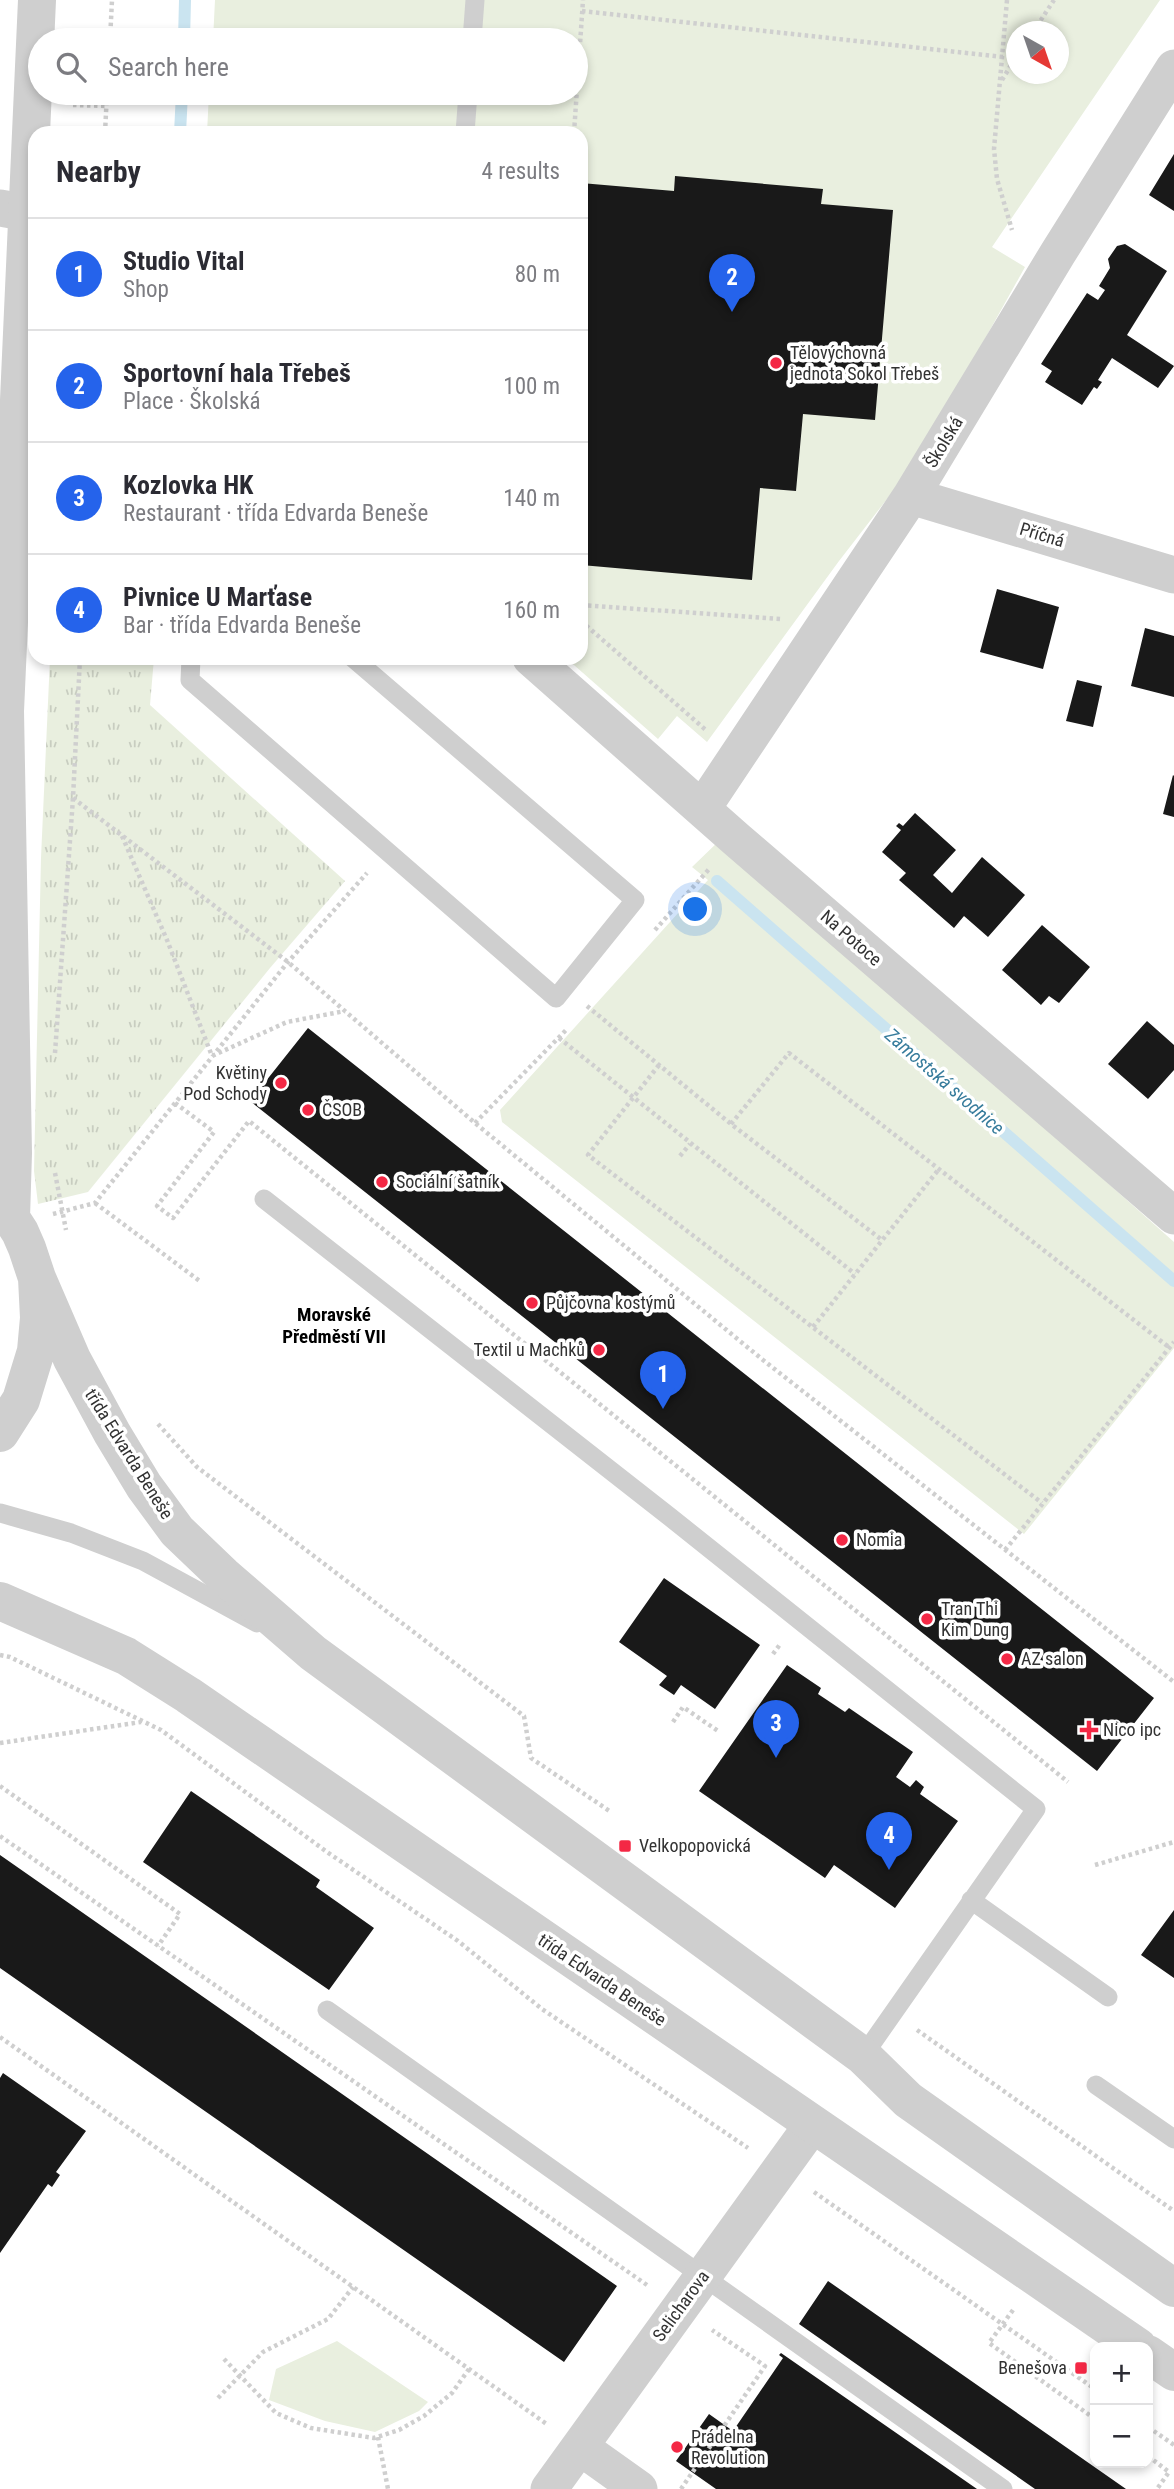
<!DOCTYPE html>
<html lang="en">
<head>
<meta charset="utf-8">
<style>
  :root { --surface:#fff; --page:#f7f7f7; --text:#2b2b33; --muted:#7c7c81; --line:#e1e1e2; --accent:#2563eb }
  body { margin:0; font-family:"Roboto Condensed",sans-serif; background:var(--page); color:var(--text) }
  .controls { position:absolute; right:21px; bottom:21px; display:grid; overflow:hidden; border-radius:14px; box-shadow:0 4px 10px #0003 }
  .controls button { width:63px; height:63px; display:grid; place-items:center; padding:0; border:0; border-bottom:2px solid var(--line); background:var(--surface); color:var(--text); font:35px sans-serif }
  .compass { position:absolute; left:1006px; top:21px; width:63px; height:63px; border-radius:50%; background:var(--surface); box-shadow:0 4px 10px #0003; rotate:140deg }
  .you { position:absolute; left:696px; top:910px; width:24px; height:24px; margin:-18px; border:5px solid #fff; border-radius:50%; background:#1a73e8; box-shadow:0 0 0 10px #1a73e833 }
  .badge { display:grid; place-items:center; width:46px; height:46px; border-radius:50%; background:var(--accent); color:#fff; font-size:23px; font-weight:700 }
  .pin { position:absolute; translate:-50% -58px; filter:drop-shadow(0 2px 4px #0008) }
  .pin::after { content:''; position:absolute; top:37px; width:24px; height:21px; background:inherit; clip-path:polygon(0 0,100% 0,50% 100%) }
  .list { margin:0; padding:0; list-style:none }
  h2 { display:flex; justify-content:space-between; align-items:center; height:91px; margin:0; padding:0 28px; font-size:30px }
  h2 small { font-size:23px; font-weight:400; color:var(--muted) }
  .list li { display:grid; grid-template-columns:46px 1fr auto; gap:21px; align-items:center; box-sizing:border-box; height:112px; padding:0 28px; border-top:2px solid var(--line) }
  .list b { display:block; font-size:26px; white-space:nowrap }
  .list p { margin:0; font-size:23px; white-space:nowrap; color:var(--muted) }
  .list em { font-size:23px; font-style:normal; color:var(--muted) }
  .icon { flex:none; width:38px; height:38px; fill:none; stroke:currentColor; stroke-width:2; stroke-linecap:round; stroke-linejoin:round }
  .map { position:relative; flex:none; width:1174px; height:2489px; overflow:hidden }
  .search { position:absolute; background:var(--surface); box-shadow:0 4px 10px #0003; left:28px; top:28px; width:560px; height:77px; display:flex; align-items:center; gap:18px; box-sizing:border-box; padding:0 24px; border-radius:38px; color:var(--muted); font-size:26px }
  .panel { position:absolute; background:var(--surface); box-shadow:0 4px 10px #0003; left:28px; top:126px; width:560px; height:539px; border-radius:21px }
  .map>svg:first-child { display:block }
  .grass { fill:url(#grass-tufts) }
  .green { fill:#e9efdf; fill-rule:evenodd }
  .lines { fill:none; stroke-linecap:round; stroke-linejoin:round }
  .stream { stroke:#cae4f0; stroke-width:12 }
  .building { fill:#191919 }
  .path { stroke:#cfcfcf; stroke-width:4.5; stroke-dasharray:3.5 3.5; stroke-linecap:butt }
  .service { stroke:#cfcfcf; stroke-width:19 }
  .minor { stroke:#cfcfcf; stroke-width:37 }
  .tertiary { stroke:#cfcfcf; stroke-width:38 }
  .poi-dot { fill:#f42845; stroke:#fff; stroke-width:2.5 }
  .labels { text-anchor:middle; stroke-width:7; stroke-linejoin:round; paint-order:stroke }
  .poi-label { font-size:18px; fill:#323232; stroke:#fff; text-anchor:start }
  .street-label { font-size:18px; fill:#323232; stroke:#fff }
  .water-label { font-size:19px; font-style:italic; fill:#377c9c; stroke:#fff }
  .neighbourhood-label { font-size:19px; font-weight:bold; fill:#000; stroke:#fff }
</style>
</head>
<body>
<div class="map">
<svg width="1174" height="2489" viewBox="0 0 1174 2489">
  <defs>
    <pattern id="grass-tufts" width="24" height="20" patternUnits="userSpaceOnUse" patternTransform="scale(1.75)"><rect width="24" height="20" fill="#e9efdf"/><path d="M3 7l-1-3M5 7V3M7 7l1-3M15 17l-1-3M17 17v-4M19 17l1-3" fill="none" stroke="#c8cdc0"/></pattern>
  </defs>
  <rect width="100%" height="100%" fill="#fff"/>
  <path class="grass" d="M50 658H154L150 705 345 881 270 968 88 1192 38 1204 34 1171 41 858Z"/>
  <path class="green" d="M215 0H1160L992 247 1025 267 918 459 839 561 707 742 677 716 658 739 566 658H581V133H207L209 93H576V40H213ZM1016 32H1058V74H1016Z
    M721 839 1174 1242V1348L1024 1534 502 1122 500 1110 708 880 692 867Z
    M337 2341 428 2402 419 2411 375 2432 325 2421 269 2400 276 2369Z"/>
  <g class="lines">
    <path class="stream" d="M184 40 185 0
      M180 133 182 93
      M717 881 1174 1281"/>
  </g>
  <path class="building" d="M1174 154V211L1149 195Z
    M675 176 823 189 821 204 893 210 875 420 803 414 796 491 760 488 752 580 581 565V183L674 191Z
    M1125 244 1167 271 1127 335 1174 366 1158 388 1112 358 1098 380 1102 382 1097 389 1094 387 1082 405 1045 382 1052 371 1041 364 1087 293 1098 300 1105 290 1099 286 1110 268 1108 259 1117 246Z
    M997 589 1059 607 1043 669 980 652Z
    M1145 628 1174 636V697L1131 686Z
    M1077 680 1102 686 1093 727 1066 721Z
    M1173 775 1174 776V817L1163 814Z
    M915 813 956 850 933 875 952 893 982 857 1025 895 988 937 964 916 954 928 899 880 906 873 882 852 901 830 896 826 899 823 903 826Z
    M1042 925 1090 967 1059 1003 1049 996 1041 1005 1002 970Z
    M1147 1021 1174 1045V1070L1148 1099 1108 1064Z
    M308 1028 1154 1698 1097 1771 250 1101Z
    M664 1578 760 1645 715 1709 681 1685 674 1695 659 1685 667 1676 619 1642Z
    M787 1665 821 1688 818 1694 845 1712 849 1708 913 1752 896 1777 910 1787 916 1780 924 1787 920 1794 958 1821 895 1908 834 1865 825 1878 699 1791Z
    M191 1791 320 1880 316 1887 374 1928 329 1990 143 1862Z
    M0 1855 617 2286 564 2362 0 1968Z
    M1174 1910V1978L1141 1955Z
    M3 2073 86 2131 56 2172 60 2175 52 2187 48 2184 0 2253V2078Z
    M828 2281 1126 2489H1035L799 2324Z
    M781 2353 977 2489H716L676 2461 709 2414 733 2431 783 2358 779 2355Z"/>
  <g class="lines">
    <path class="path" d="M1007 0 994 149 997 179 1012 230
      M582 11 1003 57
      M1033 32 1054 0
      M110 40 112 0
      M1002 80 1016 57
      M73 105 107 106
      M105 133 107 93
      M574 133 583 0
      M581 605 781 619
      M581 621 707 731
      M73 798 288 962 475 1123 763 1360 1174 1682
      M122 836 167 940 212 1056 287 1022 345 1011
      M655 930 710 868
      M587 1006 731 1124 882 1240
      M559 1038 855 1274
      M55 1053 73 798 80 658
      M659 1065 588 1155 1042 1503
      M175 1103 214 1132 157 1206 173 1218 249 1121 1068 1782
      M475 1123 568 1028
      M731 1124 789 1053 1170 1348
      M680 1156 690 1144
      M55 1173 66 1230
      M95 1203 201 1282
      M53 1214 95 1203 288 962 367 873
      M813 1327 939 1169
      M158 1424 197 1467 524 1716 531 1758 611 1812
      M1005 1550 1174 1342
      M773 1654 781 1643
      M0 1655 10 1657 161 1730 327 1852 458 1941 542 2009 748 2148
      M673 1722 683 1707 718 1731
      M0 1743 141 1722
      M0 1786 180 1914 158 1946
      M0 1836 647 2285
      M1095 1865 1174 1842
      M917 2030 1174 2211
      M0 2037 548 2425
      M814 2192 1095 2389
      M1013 2310 989 2343 1095 2419
      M224 2359 276 2413 311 2428 374 2438 399 2430 424 2416 452 2393 469 2369
      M218 2398 263 2352 328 2319 353 2287
      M1148 2427 1174 2445
      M378 2437 388 2489
      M1148 2456 1169 2472 1157 2489
      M681 2489 765 2366 712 2330"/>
    <path class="service" d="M472 40 475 0
      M465 133 468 93
      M191 658 190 680 556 998 635 900 353 658
      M264 1199 670 1517 1036 1809 863 2056
      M0 1513 71 1533 143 1561 257 1623
      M971 1900 1108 1997
      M327 2010 1003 2489
      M1096 2085 1174 2139"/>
    <path class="minor" d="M0 208 28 213 35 219
      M911 496 1174 575
      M531 658 736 839 1174 1216
      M702 809 911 496 1058 253 1174 68
      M580 2447 639 2489
      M549 2489 813 2124"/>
    <path class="tertiary" d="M0 1201 20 1232 27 1248 37 1278 39 1318 36 1351 21 1400 0 1433
      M11 1218 13 1153 5 711 37 0
      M37 1278 72 1359 112 1433 144 1486 177 1531 223 1575 313 1653 863 2056 908 2100 1174 2288
      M0 1601 126 1656 188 1695 1138 2347
      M1148 2354 1174 2372"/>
  </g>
  <g class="poi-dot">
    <circle cx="776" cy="363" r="7"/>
    <circle cx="281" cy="1083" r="7"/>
    <circle cx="308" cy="1110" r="7"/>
    <circle cx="382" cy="1182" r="7"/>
    <circle cx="532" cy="1303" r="7"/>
    <circle cx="599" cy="1350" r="7"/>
    <circle cx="842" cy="1540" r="7"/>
    <circle cx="927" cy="1619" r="7"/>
    <circle cx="1007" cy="1659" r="7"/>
    <path d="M1085.5 1719.5h7v7h7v7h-7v7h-7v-7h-7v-7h7z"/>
    <rect x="618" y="1839" width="14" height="14" rx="3.5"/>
    <rect x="1074" y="2361" width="14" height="14" rx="3.5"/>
    <circle cx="677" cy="2447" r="7"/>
  </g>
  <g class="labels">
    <g class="poi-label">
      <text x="790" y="359">Tělovýchovná<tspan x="790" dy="21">jednota Sokol Třebeš</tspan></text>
      <text x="267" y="1079" text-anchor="end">Květiny<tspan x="267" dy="21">Pod Schody</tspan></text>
      <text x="322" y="1116">ČSOB</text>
      <text x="396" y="1188">Sociální šatník</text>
      <text x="546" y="1309">Půjčovna kostýmů</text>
      <text x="585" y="1356" text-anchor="end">Textil u Machků</text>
      <text x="856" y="1546">Nomia</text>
      <text x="941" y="1615">Tran Thi<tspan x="941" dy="21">Kim Dung</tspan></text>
      <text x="1021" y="1665">AZ salon</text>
      <text x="1103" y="1736">Nico ipc</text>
      <text x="639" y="1852">Velkopopovická</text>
      <text x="1067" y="2374" text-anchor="end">Benešova</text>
      <text x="691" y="2443">Prádelna<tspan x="691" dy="21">Revolution</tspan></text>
    </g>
    <g class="street-label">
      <text transform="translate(944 442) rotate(-59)" y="6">Školská</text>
      <text transform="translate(1042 535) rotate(17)" y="6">Příčná</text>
      <text transform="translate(851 938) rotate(41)" y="6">Na Potoce</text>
      <text transform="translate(129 1454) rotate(58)" y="6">třída Edvarda Beneše</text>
      <text transform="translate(602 1980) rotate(34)" y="6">třída Edvarda Beneše</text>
      <text transform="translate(681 2306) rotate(-54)" y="6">Selicharova</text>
    </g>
    <g class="water-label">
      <text transform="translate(945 1081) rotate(41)" y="7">Zámostská svodnice</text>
    </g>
    <g class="neighbourhood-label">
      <text x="334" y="1321">Moravské<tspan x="334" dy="22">Předměstí VII</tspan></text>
    </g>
  </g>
</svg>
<div class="controls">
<button>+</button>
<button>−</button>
</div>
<svg class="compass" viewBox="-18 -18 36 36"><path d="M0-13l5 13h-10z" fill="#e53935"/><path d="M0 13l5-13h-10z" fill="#7c7c81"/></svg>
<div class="you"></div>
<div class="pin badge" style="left:663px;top:1409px">1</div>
<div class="pin badge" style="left:732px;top:312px">2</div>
<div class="pin badge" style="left:776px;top:1758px">3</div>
<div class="pin badge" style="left:889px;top:1870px">4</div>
<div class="search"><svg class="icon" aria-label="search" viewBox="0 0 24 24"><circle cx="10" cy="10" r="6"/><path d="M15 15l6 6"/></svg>Search here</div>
<section class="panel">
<h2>Nearby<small>4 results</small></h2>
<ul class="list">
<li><span class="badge">1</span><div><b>Studio Vital</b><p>Shop</p></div><em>80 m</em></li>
<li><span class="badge">2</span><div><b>Sportovní hala Třebeš</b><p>Place · Školská</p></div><em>100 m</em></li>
<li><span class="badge">3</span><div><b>Kozlovka HK</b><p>Restaurant · třída Edvarda Beneše</p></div><em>140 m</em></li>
<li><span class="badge">4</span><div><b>Pivnice U Marťase</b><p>Bar · třída Edvarda Beneše</p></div><em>160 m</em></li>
</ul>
</section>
</div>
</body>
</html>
